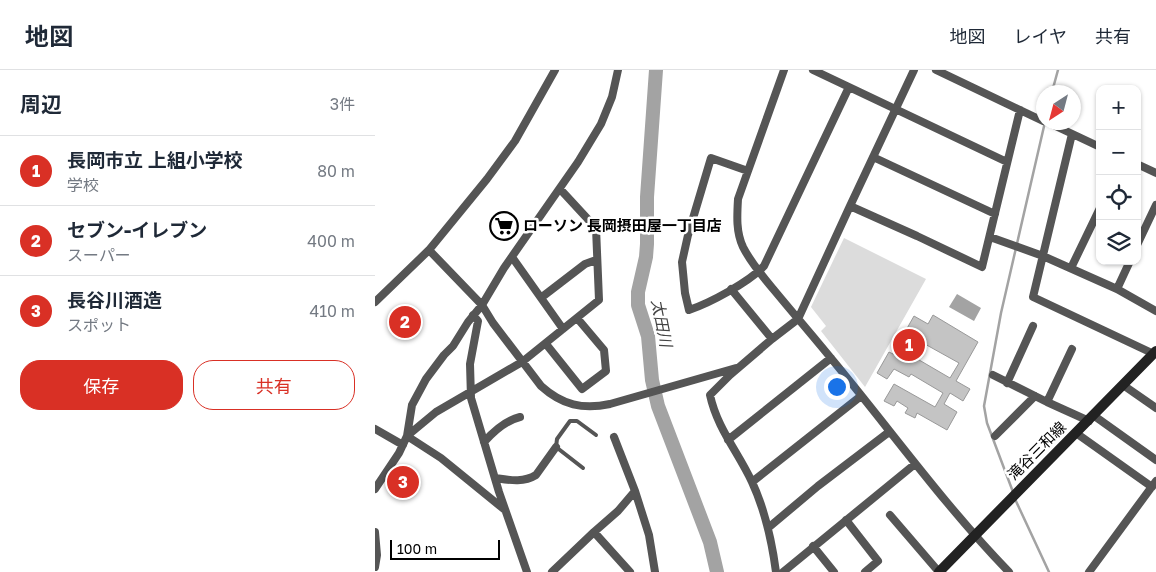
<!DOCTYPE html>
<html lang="ja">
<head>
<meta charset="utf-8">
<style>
  :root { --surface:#fff; --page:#f6f6f7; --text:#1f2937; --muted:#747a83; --line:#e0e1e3; --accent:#d93025 }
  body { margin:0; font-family:"Golos Text","Noto Sans JP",sans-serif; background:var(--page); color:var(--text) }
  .controls { position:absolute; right:15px; top:15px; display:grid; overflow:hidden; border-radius:10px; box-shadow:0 1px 4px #0004 }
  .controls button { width:45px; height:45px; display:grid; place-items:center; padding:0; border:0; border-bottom:1px solid var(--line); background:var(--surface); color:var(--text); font:25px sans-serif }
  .compass { position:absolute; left:661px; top:15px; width:45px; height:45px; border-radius:50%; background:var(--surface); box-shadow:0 1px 4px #0004; rotate:216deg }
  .scale { position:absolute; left:15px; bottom:12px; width:110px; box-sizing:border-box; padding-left:5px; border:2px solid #000; border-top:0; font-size:14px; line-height:18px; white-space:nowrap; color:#000; -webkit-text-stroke:4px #fff; paint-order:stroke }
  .you { position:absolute; left:461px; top:316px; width:18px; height:18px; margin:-12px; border:4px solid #fff; border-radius:50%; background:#1a73e8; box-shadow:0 0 0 8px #1a73e833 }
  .badge { display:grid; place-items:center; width:32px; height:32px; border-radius:50%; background:var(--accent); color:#fff; font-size:16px; font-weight:700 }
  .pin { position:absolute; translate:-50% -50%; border:2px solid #fff; box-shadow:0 1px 5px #0006 }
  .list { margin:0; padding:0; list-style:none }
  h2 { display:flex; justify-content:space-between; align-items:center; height:65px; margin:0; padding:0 20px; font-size:21px }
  h2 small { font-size:16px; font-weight:400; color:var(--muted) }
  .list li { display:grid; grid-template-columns:32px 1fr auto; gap:15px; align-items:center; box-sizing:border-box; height:70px; padding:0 20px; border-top:1px solid var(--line) }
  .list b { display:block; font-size:19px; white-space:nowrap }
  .list p { margin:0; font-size:16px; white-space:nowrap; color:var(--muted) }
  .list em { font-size:16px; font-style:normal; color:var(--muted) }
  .actions { display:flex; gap:10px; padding:15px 20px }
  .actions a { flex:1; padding:11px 0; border:1px solid var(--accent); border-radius:20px; text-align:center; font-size:18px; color:var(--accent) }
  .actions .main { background:var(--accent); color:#fff }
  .icon { flex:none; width:28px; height:28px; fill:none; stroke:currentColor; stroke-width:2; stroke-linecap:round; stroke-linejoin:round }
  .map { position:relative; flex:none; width:781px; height:502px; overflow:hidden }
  header { display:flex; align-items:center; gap:30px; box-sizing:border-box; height:70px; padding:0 25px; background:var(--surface); border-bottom:1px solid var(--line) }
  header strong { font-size:24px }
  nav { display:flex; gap:28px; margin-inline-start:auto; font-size:18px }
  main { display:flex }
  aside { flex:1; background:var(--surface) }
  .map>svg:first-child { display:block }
  .green { fill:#dcdcdc }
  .water { fill:#a3a3a3 }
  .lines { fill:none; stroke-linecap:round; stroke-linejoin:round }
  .stream { stroke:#a3a3a3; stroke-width:2.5 }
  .river { stroke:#a3a3a3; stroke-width:14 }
  .building { fill:#c4c4c4; stroke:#999 }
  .lane { stroke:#555; stroke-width:4 }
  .street { stroke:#555; stroke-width:8 }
  .secondary { stroke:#222; stroke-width:10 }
  .labels { text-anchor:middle; stroke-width:5; stroke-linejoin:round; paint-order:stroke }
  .poi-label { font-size:15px; font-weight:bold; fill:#000; stroke:#fff; text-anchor:start }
  .street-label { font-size:15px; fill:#000; stroke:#fff }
  .water-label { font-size:16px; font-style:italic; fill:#444; stroke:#fff }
</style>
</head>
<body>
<header>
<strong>地図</strong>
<nav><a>地図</a><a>レイヤ</a><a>共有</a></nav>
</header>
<main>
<aside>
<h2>周辺<small>3件</small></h2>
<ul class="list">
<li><span class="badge">1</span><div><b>長岡市立 上組小学校</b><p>学校</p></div><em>80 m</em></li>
<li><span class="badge">2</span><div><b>セブン-イレブン</b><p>スーパー</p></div><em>400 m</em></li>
<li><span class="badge">3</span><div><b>長谷川酒造</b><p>スポット</p></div><em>410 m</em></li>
</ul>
<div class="actions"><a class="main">保存</a><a>共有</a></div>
</aside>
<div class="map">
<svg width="781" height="502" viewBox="0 0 781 502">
  <rect width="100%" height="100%" fill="#fff"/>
  <path class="green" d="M469 168 551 209 490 317 446 261 451 256 436 237Z"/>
  <path class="water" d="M582 224 606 238 599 251 574 237Z"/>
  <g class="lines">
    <path class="stream" d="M677 22 683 0
      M638 422 612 353 609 336 626 243 670 52
      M640 429 674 502"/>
    <path class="river" d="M281 0 272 127V174L271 187 263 222V235L273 266 277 310 283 336 335 472 342 502"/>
  </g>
  <path class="building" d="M130 146 140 155 129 167 119 158Z
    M33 242 40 250 28 262 20 253Z
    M558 245 603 272 581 311 595 319 588 331 575 323 569 334 582 342 572 360 542 343 540 348 530 343 533 338 522 331 519 336 509 331 519 314 560 337 568 323 536 304 534 307 519 299 512 309 502 303 514 282 524 287 528 279 540 286 539 287 575 308 584 293 539 268 535 274 526 269 539 246 553 254Z"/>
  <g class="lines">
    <path class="lane" d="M208 398 181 377 182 369 195 351H202L221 365"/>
    <path class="street" d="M409 0 363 129C362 146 361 162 368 177 376 193 388 207 399 220 418 243 437 265 455 287 515 359 569 435 634 502
      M438 0 632 92
      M561 0 668 51
      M672 52 725 77
      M697 64 658 227 779 284
      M498 87 620 144
      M762 94 781 103
      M373 101 336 88 313 165 307 192 310 223 314 240C335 233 374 212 389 196L474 17
      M475 136 542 166 607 197 645 40
      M615 167 668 186 742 219 781 241
      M762 175 781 135
      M54 180 107 235 118 253 166 316C187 335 208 340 235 334L361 298
      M137 187 188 259
      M696 198 725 138
      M356 219 397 269
      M742 219 755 191
      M167 227 210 194 221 190
      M0 232 54 180 112 109 140 71 180 0
      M98 245 103 251 95 294 96 328 124 422 152 502
      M171 274 207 319 231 301 229 280 202 248
      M618 305 672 332 714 351
      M632 313 658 256
      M748 315 781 338
      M672 332 697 279
      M718 345 781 390
      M0 359 28 375
      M701 363 777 417
      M32 366 61 342 147 292 224 230 221 158 185 119
      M32 366 66 388 130 440
      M620 366 660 326
      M239 367 260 421
      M353 370 456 288
      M109 372C118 362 132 350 145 347
      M120 408C134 410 148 413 161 405L181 377
      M377 412 486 326
      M0 419 24 383 32 366 37 335 51 309 69 285 78 276 93 252 107 235 129 198 203 92 226 54 237 27 243 0
      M515 445 564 502
      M471 450 503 491 490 502
      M393 458 443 416 514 362
      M0 462 2 485 0 497
      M219 462 243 441 260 421 274 465 280 502
      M438 476 459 502
      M177 502 219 462 255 502
      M401 502C397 472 390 440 377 412 363 382 342 358 335 325L355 305 397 269 423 249 475 136 539 0
      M408 502 540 394
      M714 502 781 411"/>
    <path class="secondary" d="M564 502 781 281"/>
  </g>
  <defs>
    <symbol id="supermarket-ring" viewBox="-11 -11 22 22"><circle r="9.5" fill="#fff" stroke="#000" stroke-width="1.5"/><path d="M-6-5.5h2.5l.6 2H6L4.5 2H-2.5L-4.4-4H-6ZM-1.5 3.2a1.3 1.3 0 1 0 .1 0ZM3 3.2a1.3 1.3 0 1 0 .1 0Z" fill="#000"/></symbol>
  </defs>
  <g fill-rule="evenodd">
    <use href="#supermarket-ring" x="113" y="140" width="32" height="32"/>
  </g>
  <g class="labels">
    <g class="poi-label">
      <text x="148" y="161">ローソン 長岡摂田屋一丁目店</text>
    </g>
    <g class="street-label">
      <text transform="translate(662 381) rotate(-45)" y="5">滝谷三和線</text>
    </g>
    <g class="water-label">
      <text transform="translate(287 253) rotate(79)" y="6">太田川</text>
    </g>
  </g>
</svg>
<div class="controls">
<button>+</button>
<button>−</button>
<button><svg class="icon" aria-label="locate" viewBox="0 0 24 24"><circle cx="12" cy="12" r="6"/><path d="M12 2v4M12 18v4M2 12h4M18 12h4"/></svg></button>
<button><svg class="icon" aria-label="layers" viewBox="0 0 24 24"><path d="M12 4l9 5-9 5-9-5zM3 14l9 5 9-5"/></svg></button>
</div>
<svg class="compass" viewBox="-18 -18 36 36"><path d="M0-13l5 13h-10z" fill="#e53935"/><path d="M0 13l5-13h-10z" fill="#747a83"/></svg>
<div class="scale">100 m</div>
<div class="you"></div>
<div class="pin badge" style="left:534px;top:275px">1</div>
<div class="pin badge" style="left:30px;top:252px">2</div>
<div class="pin badge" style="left:28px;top:412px">3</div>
</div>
</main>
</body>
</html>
